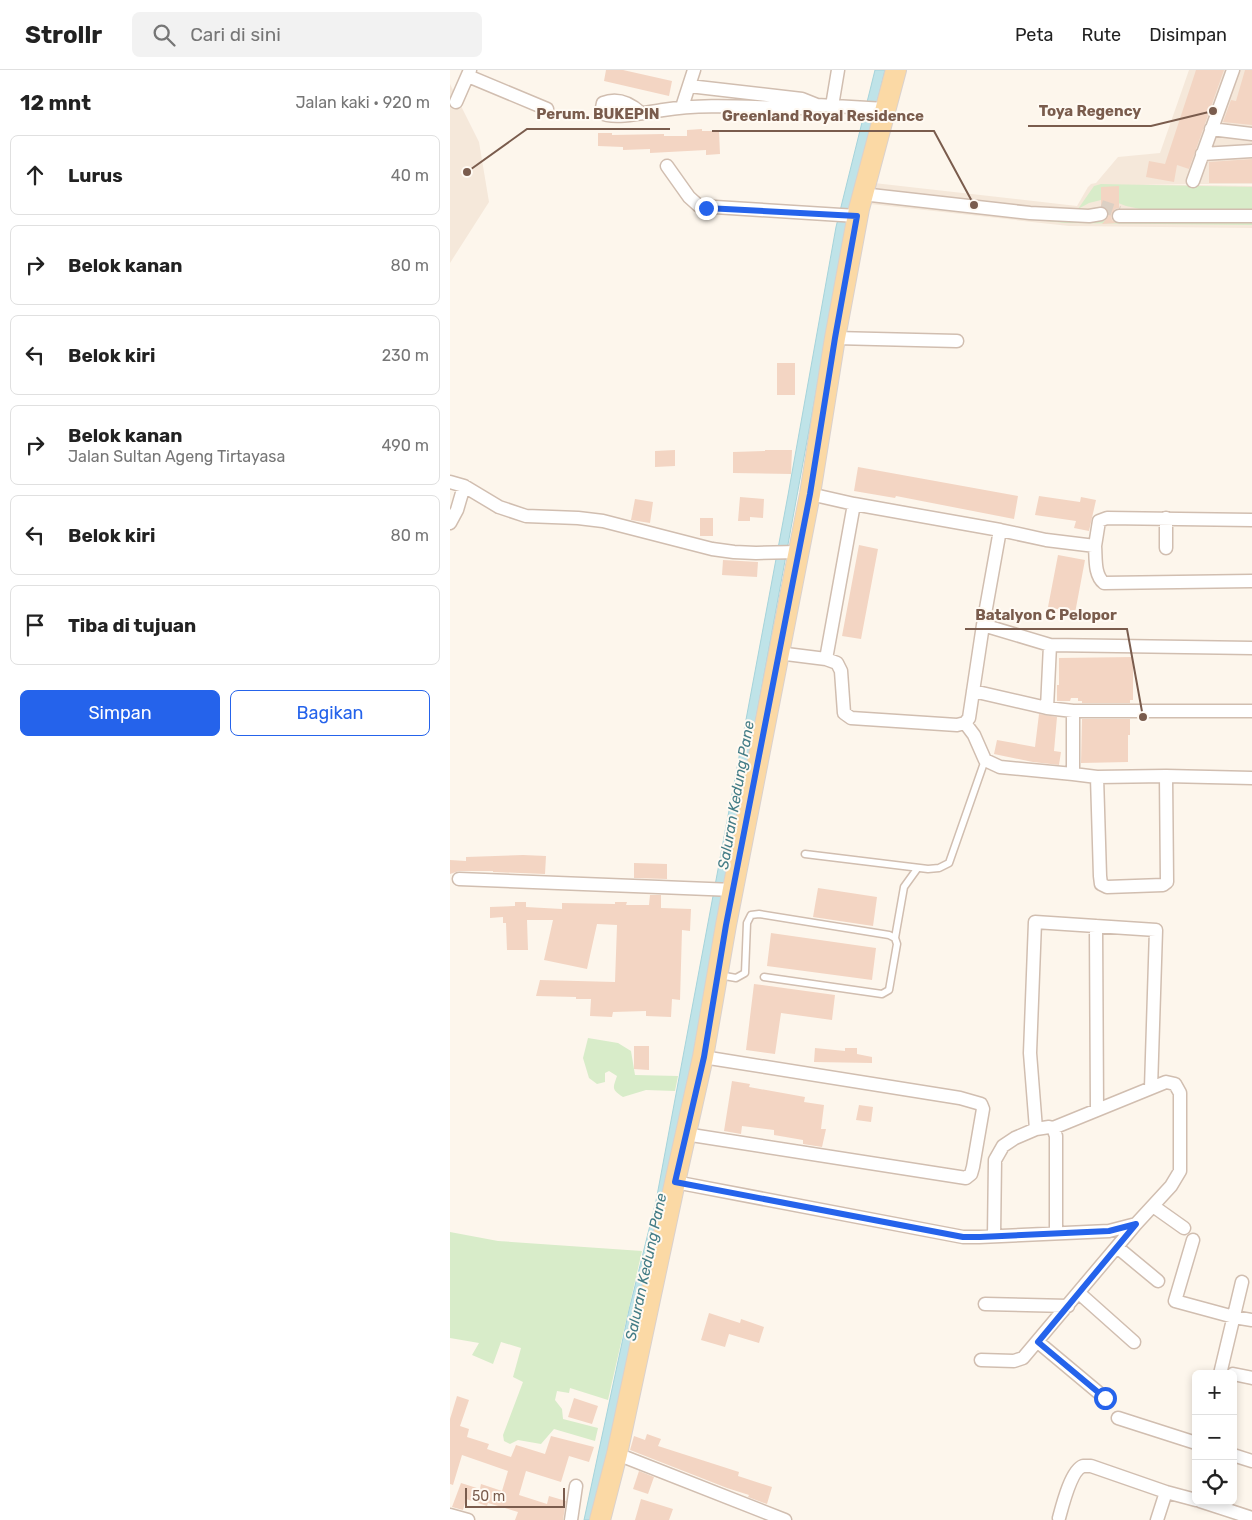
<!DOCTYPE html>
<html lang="id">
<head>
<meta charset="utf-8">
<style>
  :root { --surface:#fff; --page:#f2f2f2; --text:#222; --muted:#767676; --line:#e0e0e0; --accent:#2563eb }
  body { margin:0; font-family:Rubik,sans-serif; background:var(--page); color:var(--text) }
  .controls { position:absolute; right:15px; bottom:15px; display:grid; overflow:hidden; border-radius:8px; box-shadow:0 2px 8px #0003 }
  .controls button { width:45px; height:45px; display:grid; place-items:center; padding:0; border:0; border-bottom:1px solid var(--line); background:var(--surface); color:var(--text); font:25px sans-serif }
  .scale { position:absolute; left:15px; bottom:12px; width:100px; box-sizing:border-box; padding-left:5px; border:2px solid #7a5c4d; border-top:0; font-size:14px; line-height:18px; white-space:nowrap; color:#7a5c4d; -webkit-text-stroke:4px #fffaf3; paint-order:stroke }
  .stop { position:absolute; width:15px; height:15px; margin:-11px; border:4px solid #2563eb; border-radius:50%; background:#fff }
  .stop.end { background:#2563eb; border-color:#fff; box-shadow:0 1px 5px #0008 }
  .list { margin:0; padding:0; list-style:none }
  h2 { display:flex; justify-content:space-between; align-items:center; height:65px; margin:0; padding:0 20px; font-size:21px }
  h2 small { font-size:16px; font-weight:400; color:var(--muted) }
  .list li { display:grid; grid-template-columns:32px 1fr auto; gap:15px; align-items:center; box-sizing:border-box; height:80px; margin:0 10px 10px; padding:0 10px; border:1px solid var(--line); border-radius:8px }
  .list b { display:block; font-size:19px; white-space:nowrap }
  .list p { margin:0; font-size:16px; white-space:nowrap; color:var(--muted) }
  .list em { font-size:16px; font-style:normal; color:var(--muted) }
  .actions { display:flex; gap:10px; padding:15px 20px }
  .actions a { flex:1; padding:11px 0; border:1px solid var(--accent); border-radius:8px; text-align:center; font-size:18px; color:var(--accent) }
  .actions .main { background:var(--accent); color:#fff }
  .icon { flex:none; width:28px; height:28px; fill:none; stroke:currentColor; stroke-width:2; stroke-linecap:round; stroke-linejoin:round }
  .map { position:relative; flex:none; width:802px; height:1450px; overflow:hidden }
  header { display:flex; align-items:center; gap:30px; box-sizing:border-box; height:70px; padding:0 25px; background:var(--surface); border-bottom:1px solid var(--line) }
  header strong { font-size:24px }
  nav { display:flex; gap:28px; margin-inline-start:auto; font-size:18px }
  .search { width:350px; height:45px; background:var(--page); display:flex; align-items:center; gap:12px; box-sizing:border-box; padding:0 18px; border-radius:8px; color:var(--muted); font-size:19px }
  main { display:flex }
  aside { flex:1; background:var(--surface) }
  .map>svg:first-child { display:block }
  .residential { fill:#f5e8da }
  .green { fill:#d8ecc9 }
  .water { fill:#bfe3e8; stroke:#a5d3da }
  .building { fill:#f3d5c3 }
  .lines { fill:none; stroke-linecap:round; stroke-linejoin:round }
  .minor-tunnel { stroke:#dcd0c4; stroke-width:12; stroke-dasharray:12 6; stroke-linecap:butt }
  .service-casing { stroke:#d1beb0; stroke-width:9 }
  .minor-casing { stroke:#d1beb0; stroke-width:15 }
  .primary-casing { stroke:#dad1cd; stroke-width:22 }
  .service { stroke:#fff; stroke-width:6 }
  .minor { stroke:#fff; stroke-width:12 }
  .primary { stroke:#fbd9a5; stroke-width:20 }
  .route { stroke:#2563eb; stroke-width:6 }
  .labels { text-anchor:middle; stroke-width:4; stroke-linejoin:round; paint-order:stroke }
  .water-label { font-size:15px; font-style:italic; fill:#437c86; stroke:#fffaf3 }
  .leader { fill:none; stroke:#7a5c4d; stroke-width:2 }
  .callout-dot { fill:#7a5c4d; stroke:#fffaf3; stroke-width:2 }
  .callout-label { font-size:15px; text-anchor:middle; font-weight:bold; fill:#7a5c4d; stroke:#fffaf3; stroke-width:4; stroke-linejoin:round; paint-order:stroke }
</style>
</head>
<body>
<header>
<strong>Strollr</strong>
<div class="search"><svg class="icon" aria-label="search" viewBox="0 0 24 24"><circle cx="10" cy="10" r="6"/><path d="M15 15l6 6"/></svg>Cari di sini</div>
<nav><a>Peta</a><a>Rute</a><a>Disimpan</a></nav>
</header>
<main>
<aside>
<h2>12 mnt<small>Jalan kaki · 920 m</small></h2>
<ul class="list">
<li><svg class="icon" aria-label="ahead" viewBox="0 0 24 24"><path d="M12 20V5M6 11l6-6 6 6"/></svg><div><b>Lurus</b></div><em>40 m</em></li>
<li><svg class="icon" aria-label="right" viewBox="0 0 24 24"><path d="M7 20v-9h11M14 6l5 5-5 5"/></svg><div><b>Belok kanan</b></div><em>80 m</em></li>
<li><svg class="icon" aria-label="left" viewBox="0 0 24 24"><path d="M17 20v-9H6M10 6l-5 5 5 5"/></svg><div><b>Belok kiri</b></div><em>230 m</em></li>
<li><svg class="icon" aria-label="right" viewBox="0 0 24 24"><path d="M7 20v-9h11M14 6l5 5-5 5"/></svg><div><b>Belok kanan</b><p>Jalan Sultan Ageng Tirtayasa</p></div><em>490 m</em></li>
<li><svg class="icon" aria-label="left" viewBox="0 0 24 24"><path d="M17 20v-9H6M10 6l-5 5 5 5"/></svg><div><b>Belok kiri</b></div><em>80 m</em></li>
<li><svg class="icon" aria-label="arrive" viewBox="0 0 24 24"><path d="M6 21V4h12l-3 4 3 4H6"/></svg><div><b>Tiba di tujuan</b></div></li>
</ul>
<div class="actions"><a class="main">Simpan</a><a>Bagikan</a></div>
</aside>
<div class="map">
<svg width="802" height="1450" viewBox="0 0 802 1450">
  <rect width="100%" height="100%" fill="#fdf6ec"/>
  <path class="residential" d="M739 0H802V114H690L802 116V158L619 156 420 134 424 113 627 136 638 117 641 114 646 113 668 87 710 83Z
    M0 14 29 72 39 132 0 193Z"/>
  <path class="green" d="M651 114 802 117V140H695L676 136 663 131 655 129 639 133 628 139 644 116Z
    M446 134 615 151 650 152 656 150 671 152 802 153V155L615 153 446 135Z
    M138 968 168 973 181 981 185 1005 228 1006 225 1021 196 1020 173 1027C161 1019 163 1018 167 1006L159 1001 155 1003V1012L147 1014 139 1008 133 988Z
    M0 1162 48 1171 192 1181 158 1330 120 1318 119 1323 107 1321 105 1330 112 1339 113 1349 148 1358 145 1371 104 1359 91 1374 68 1370 60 1374 54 1371 53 1365 73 1312 63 1307 71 1278 51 1272 43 1294 22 1285 29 1273 0 1268Z"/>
  <path class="water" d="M425 0H435L396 159 246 975 145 1450H134L179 1240 206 1131 338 425 386 157Z"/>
  <path class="building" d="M156 0H173L222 11 219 26 154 11Z
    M746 0H774L739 99 727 95 724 112 696 107 699 91 715 94Z
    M795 0H802V55L773 52 781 30 786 31Z
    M252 59V61H269L270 84 256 85V80L200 83V79L173 80V77L148 76V63H162V65L214 64V66H237V60Z
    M802 89V113H759V92Z
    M669 116V138L665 139 661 146 662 150 666 153 652 154 658 147 659 143 657 138 651 136V117Z
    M327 293H345V325H327Z
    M225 380V396L205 397V381Z
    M315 380H342L341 404 283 403V382L315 381Z
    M408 397 568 426 564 449 446 426 445 428 404 421Z
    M589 426 630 432 631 427 646 430 639 461 624 458 626 451 585 445Z
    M290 427 314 429 313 448 300 447V451H288Z
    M185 429 203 432 200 453 181 450Z
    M250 448H263V466H250Z
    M409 475 428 479 411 569 392 566Z
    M608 485 635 490 625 543 598 537Z
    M273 490 308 492 307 507 272 505Z
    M683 587V630H680V633H632V631H628V628H621L620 631H607V615H609V588Z
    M589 644 607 647 604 681 611 682 609 695 583 692 544 684 547 670 585 677Z
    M632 649H680V665H678V692L631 693Z
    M73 785 96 786 95 804 43 802V801H9L0 804V790L16 791V787Z
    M184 793 217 794V809L184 808Z
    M368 818 427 827 423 856 363 847Z
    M200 825H211V838L241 839 240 861 232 860 230 930 222 929 221 947 196 946V941L163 942 162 947 140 946 141 929H126V927L86 926 90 910 165 912 167 855 147 854 137 899 94 890 103 850H77L78 880H57L56 853H53V847L40 848V837L65 836V832H76V837L112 839V833L165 834V832H177L176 835H199Z
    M321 863 426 878 422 910 317 896Z
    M304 914 385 925 382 950 331 943 325 984 296 980Z
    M184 976H199V1000L184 999Z
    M365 978 395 981V978H407V984L422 987V993L364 992Z
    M282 1011 300 1014 299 1017 355 1027 354 1032 374 1035 371 1059H376L372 1077 353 1074V1070L324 1065V1060L292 1056 291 1064 274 1061Z
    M409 1035 423 1037 421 1052 406 1050Z
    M259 1243 290 1253 291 1249 314 1257 309 1273 279 1264 275 1277 251 1270Z
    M7 1326 19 1330 10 1356 19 1359 17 1367 39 1374 37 1379 61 1387 66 1375 95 1384 101 1366 144 1377 139 1392 119 1386 111 1412 76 1401 69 1425 97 1434 99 1426 116 1431 113 1450H65L68 1442 38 1433 37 1436 16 1429 13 1440 2 1437 11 1413 30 1419 31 1414 52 1421 58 1401 12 1385 3 1415 0 1414V1349Z
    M124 1328 148 1336 142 1354 118 1347Z
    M197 1364 211 1369 208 1376 289 1402 288 1406 322 1417 317 1434 298 1427 299 1425 277 1418 180 1380 184 1366 195 1370Z
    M189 1401 204 1407 198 1424 183 1419Z
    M191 1429 223 1439 219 1450H185Z"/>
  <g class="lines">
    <path class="minor-tunnel" d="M651 136 669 142"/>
    <defs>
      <path id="service" d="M355 784 478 799 489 798 499 793 535 690
        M445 868 454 817 467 799
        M269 905 286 908 295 903 297 853 301 845 309 844 439 865 445 868 447 874 439 920 432 924 314 907"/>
      <path id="minor" d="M18 6 97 39
        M239 16 352 29 367 35
        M6 32 20 0
        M382 36 388 0
        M232 37 244 0
        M191 43C180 33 168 27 153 33L151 43C164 50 198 42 213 40 258 33 306 38 352 38L367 35 435 39
        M761 59 802 64
        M752 84 802 81
        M217 96 239 127 249 136 407 146
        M743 111 783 0
        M412 124 580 143 639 146 651 144
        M669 146H802
        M385 268 507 271
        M0 412 14 416 49 437 76 446 128 448 153 451 262 479 284 482 306 483 348 482
        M360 424 404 434 550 460 596 470 645 476 649 451 657 448 802 450
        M716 448V478
        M0 453 7 440 14 416
        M645 476C646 488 644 505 654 513L802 511
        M533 555 600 575 802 578
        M600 575 597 638 623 641H802
        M328 583 376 589 387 593 391 601 394 643 401 648 507 655 515 653 519 648 533 555 550 460
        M376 589 404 434
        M523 621 597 638
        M623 641V704L647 707 716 706 802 708
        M515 653 524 665 535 690 550 697 623 704
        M647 707 650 806 651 814 657 817 713 815 717 812 716 706
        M9 809 284 820
        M646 856 647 1040
        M586 1059 580 983 585 852 706 860 701 1018
        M235 1064 516 1108 521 1104 523 1097 533 1039 531 1034 510 1028 253 987
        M225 1112 513 1167H529L659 1161 686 1154 721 1116 730 1101V1023L725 1014 716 1012 603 1058
        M703 1136 734 1158
        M544 1166 545 1090 553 1076 565 1068 586 1059 599 1057 603 1058 606 1066V1163
        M743 1170 725 1231 784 1247 802 1250
        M667 1177 708 1211
        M629 1223 684 1272
        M535 1234 618 1236
        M588 1272 655 1328
        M531 1290 564 1291 573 1288 686 1154
        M770 1304 792 1212
        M783 1304 802 1308
        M668 1348 746 1373
        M167 1384 335 1450
        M783 1385 802 1391
        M750 1431 802 1448
        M0 1445 18 1450
        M609 1448C612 1437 621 1400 633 1396 634 1396 639 1396 641 1396L716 1422 746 1430
        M121 1450 126 1416
        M707 1450 716 1422"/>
      <path id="primary" d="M150 1450 167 1384 225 1112 253 987 276 855 360 424 385 268 409 139 446 0"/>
    </defs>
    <use href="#service" class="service-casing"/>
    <use href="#minor" class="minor-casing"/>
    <use href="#primary" class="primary-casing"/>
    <use href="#service" class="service"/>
    <use href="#minor" class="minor"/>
    <use href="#primary" class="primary"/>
  </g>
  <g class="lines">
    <path class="route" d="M256 138 407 146 385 268 360 424 276 855 254 987 225 1112 513 1167H530L659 1161 686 1154 588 1272 655 1328"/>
  </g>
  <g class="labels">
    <g class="water-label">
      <text transform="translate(286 725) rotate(-80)" y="5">Saluran Kedung Pane</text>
      <text transform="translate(196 1197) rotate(-78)" y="5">Saluran Kedung Pane</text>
    </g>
  </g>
  <path class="leader" d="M763 41L701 56H578M17 102L77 59H220M524 135L484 61H262M693 647L677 559H515"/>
  <g class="callout-dot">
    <circle cx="763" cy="41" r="5"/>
    <circle cx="17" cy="102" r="5"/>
    <circle cx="524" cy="135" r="5"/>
    <circle cx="693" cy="647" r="5"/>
  </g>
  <g class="callout-label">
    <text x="640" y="46">Toya Regency</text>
    <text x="148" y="49">Perum. BUKEPIN</text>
    <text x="373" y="51">Greenland Royal Residence</text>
    <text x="596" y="550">Batalyon C Pelopor</text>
  </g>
</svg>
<div class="controls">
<button>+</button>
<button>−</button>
<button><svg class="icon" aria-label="locate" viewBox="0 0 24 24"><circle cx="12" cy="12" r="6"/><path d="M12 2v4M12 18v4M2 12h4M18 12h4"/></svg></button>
</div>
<div class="scale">50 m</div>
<div class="stop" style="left:655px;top:1328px"></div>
<div class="stop end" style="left:256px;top:138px"></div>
</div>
</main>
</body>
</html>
